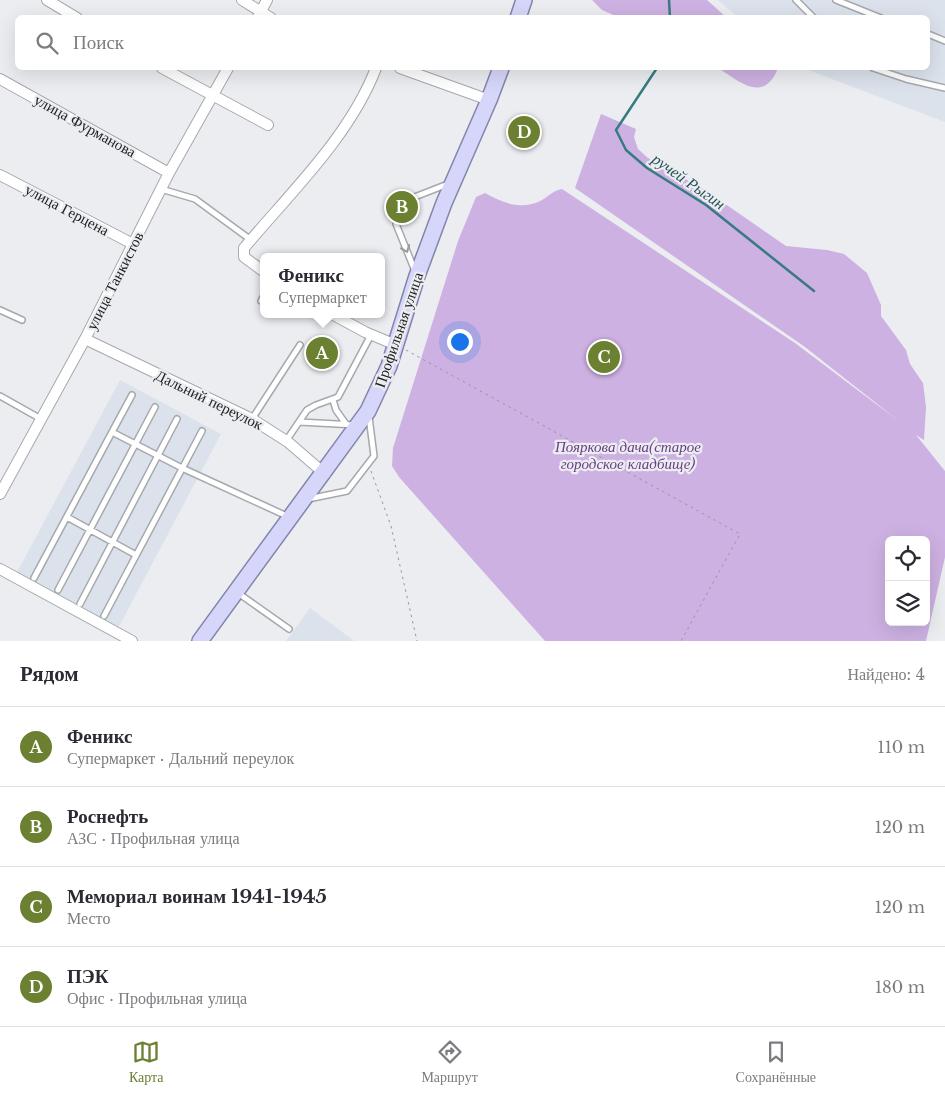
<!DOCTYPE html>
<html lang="ru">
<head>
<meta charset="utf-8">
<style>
  :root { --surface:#fff; --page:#f2f2f3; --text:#2b2b33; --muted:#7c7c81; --line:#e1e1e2; --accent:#6b8031 }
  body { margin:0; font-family:"Libre Baskerville",serif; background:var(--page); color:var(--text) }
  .controls { position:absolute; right:15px; bottom:15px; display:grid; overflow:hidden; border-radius:8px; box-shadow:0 5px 20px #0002 }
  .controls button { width:45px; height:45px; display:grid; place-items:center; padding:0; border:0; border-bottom:1px solid var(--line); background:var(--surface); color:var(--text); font:25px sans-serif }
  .you { position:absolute; left:459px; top:341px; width:18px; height:18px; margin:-12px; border:4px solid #fff; border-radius:50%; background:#1a73e8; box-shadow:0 0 0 8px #1a73e833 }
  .badge { display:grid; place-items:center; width:32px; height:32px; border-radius:50%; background:var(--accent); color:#fff; font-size:16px; font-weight:700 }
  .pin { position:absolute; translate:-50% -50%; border:2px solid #fff; box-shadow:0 1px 5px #0006 }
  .popup { position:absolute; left:260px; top:253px; width:125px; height:65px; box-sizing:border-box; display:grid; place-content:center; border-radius:8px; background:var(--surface); filter:drop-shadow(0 1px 4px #0005); font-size:16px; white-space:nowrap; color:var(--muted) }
  .popup b { font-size:19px; color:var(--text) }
  .popup::after { content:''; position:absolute; left:50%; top:100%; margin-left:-10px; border:10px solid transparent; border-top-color:var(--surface) }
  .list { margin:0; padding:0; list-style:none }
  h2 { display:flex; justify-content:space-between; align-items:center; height:65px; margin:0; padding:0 20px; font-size:21px }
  h2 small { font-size:16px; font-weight:400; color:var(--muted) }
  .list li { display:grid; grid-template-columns:32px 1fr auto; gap:15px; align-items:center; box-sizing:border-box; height:80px; padding:0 20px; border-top:1px solid var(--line) }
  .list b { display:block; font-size:19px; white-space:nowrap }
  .list p { margin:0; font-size:16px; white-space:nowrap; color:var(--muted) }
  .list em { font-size:16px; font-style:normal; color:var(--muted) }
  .icon { flex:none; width:28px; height:28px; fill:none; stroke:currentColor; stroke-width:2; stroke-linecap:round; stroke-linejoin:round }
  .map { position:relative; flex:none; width:945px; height:641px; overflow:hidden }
  .search { position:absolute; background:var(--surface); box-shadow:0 5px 20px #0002; left:15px; right:15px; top:15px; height:55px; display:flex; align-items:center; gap:12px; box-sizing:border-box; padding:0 18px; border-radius:8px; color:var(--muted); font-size:19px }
  .sheet { height:385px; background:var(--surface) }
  nav { display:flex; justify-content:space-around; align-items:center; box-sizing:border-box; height:70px; border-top:1px solid var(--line); background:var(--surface); font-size:14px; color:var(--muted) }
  nav a { display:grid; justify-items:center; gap:2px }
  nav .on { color:var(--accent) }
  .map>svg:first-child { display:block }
  .built { fill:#dbe2ec }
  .green { fill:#cdb1e2; fill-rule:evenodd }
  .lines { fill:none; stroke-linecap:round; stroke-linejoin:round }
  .stream { stroke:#377b82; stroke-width:2.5 }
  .service-casing { stroke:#a6a9ac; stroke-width:8 }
  .minor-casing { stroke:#a6a9ac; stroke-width:12 }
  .primary-casing { stroke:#8384ab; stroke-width:18 }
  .path { stroke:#96979b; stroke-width:1; stroke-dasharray:2.5 4; stroke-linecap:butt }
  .service { stroke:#fff; stroke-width:5 }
  .minor { stroke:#fff; stroke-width:10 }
  .primary { stroke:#d6d6fa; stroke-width:15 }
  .oneway { stroke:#99999a }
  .labels { text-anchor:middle; stroke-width:4.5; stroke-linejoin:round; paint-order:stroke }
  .street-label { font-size:15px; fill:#1d1d1f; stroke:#ebedf1 }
  .park-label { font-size:15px; font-style:italic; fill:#693d84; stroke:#ebedf1 }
  .water-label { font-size:16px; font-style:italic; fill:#265255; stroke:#ebedf1 }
</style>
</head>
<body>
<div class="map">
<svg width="945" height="641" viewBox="0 0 945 641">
  <rect width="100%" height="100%" fill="#ebedf1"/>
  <path class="built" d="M718 0H945V122L803 68H928V18L738 17Z
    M120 380 221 434 116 632 14 578Z
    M310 608 354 641H286Z"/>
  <path class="green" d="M592 0H707L726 17H618L602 10Z
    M718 68H778C764 104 740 82 718 68Z
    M601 114 636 129 634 137 638 149 648 158 705 190 786 246 827 250 844 254 867 273 881 305V316L906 350 910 364 923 383 926 407 924 440 916 435 945 471V557L926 641H545L399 477 392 466 393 448 458 241 476 197 485 193C503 203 522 211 542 200 550 195 553 191 562 189L795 343 900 422 805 347 575 188ZM889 540H926V622H889Z"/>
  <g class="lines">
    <path class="stream" d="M669 0 670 18
      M657 68 616 130 626 150 647 168 706 205 814 291"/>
    <defs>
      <path id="service" d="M796 0 814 18
        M836 0 881 18
        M928 34 945 41
        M873 68 906 79 945 88
        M161 189 195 199 251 240
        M415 271 396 224 412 198 448 184
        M261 301 263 297
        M0 310 22 320
        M132 395 112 432 182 468 289 517
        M0 396 41 419
        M333 400 336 410 346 424
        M252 419 300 345
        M299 422 356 425
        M286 441 307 410 316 405 338 397 371 335
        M308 499 347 491 374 456 369 417
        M67 517 136 555
        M34 578 112 432
        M58 590 155 407
        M238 593 289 629
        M80 604 177 419
        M104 616 202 431"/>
      <path id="minor" d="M47 0 77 18
        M242 0 271 18
        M258 17 267 0
        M162 68 268 125
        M400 68 489 100
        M0 79 169 173
        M0 175 133 244
        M263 271 244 257V248C291 192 350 136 376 68
        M332 314 365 332 396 345
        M85 339 252 419 288 442 325 474
        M0 494 85 339 169 173 228 68
        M0 569 132 641"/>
      <path id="primary" d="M518 18 524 0
        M200 641 368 411 389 366 417 276 444 203 489 100 501 68"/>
    </defs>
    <use href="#service" class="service-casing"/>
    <use href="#minor" class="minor-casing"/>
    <use href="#primary" class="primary-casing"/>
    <path class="path" d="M406 350 740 534 681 641
      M371 471 391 526 417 641"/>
    <use href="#service" class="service"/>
    <use href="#minor" class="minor"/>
    <use href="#primary" class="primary"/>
  </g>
  <defs><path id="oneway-chevron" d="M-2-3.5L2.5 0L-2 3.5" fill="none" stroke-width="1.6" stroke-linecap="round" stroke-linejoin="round" transform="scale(1.25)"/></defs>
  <use class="oneway" href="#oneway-chevron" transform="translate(406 249) rotate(68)"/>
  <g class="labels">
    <g class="street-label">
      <text transform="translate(85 126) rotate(29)" y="5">улица Фурманова</text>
      <text transform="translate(67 210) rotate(28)" y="5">улица Герцена</text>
      <text transform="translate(115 281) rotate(-63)" y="5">улица Танкистов</text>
      <text transform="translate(399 330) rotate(-71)" y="5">Профильная улица</text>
      <text transform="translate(209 400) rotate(26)" y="5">Дальний переулок</text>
    </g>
    <g class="park-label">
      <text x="628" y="452">Пояркова дача(старое<tspan x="628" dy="17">городское кладбище)</tspan></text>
    </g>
    <g class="water-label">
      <text transform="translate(689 181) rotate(35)" y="6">ручей Рыгин</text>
    </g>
  </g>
</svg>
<div class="controls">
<button><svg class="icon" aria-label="locate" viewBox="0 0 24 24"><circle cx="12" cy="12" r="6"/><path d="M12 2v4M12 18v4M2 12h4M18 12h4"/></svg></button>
<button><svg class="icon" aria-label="layers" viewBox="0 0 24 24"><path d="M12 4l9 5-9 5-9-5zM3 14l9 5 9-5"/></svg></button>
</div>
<div class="you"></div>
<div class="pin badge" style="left:322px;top:353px">A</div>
<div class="popup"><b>Феникс</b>Супермаркет</div>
<div class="pin badge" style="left:402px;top:207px">B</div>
<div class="pin badge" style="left:604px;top:357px">C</div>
<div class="pin badge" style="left:524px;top:132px">D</div>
<div class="search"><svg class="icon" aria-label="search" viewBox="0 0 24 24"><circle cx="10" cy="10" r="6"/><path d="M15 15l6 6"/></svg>Поиск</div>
</div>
<section class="sheet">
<h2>Рядом<small>Найдено: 4</small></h2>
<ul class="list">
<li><span class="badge">A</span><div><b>Феникс</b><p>Супермаркет · Дальний переулок</p></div><em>110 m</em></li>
<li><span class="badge">B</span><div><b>Роснефть</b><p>АЗС · Профильная улица</p></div><em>120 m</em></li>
<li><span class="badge">C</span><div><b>Мемориал воинам 1941-1945</b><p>Место</p></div><em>120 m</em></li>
<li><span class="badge">D</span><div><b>ПЭК</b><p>Офис · Профильная улица</p></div><em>180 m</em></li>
</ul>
</section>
<nav>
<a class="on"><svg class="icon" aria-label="map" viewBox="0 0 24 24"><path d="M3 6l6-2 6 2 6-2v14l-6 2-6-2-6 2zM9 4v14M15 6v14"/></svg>Карта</a>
<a><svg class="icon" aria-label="directions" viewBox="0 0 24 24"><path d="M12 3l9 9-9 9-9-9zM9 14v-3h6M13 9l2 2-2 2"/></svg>Маршрут</a>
<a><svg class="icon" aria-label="saved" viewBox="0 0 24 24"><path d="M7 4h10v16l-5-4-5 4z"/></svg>Сохранённые</a>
</nav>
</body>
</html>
